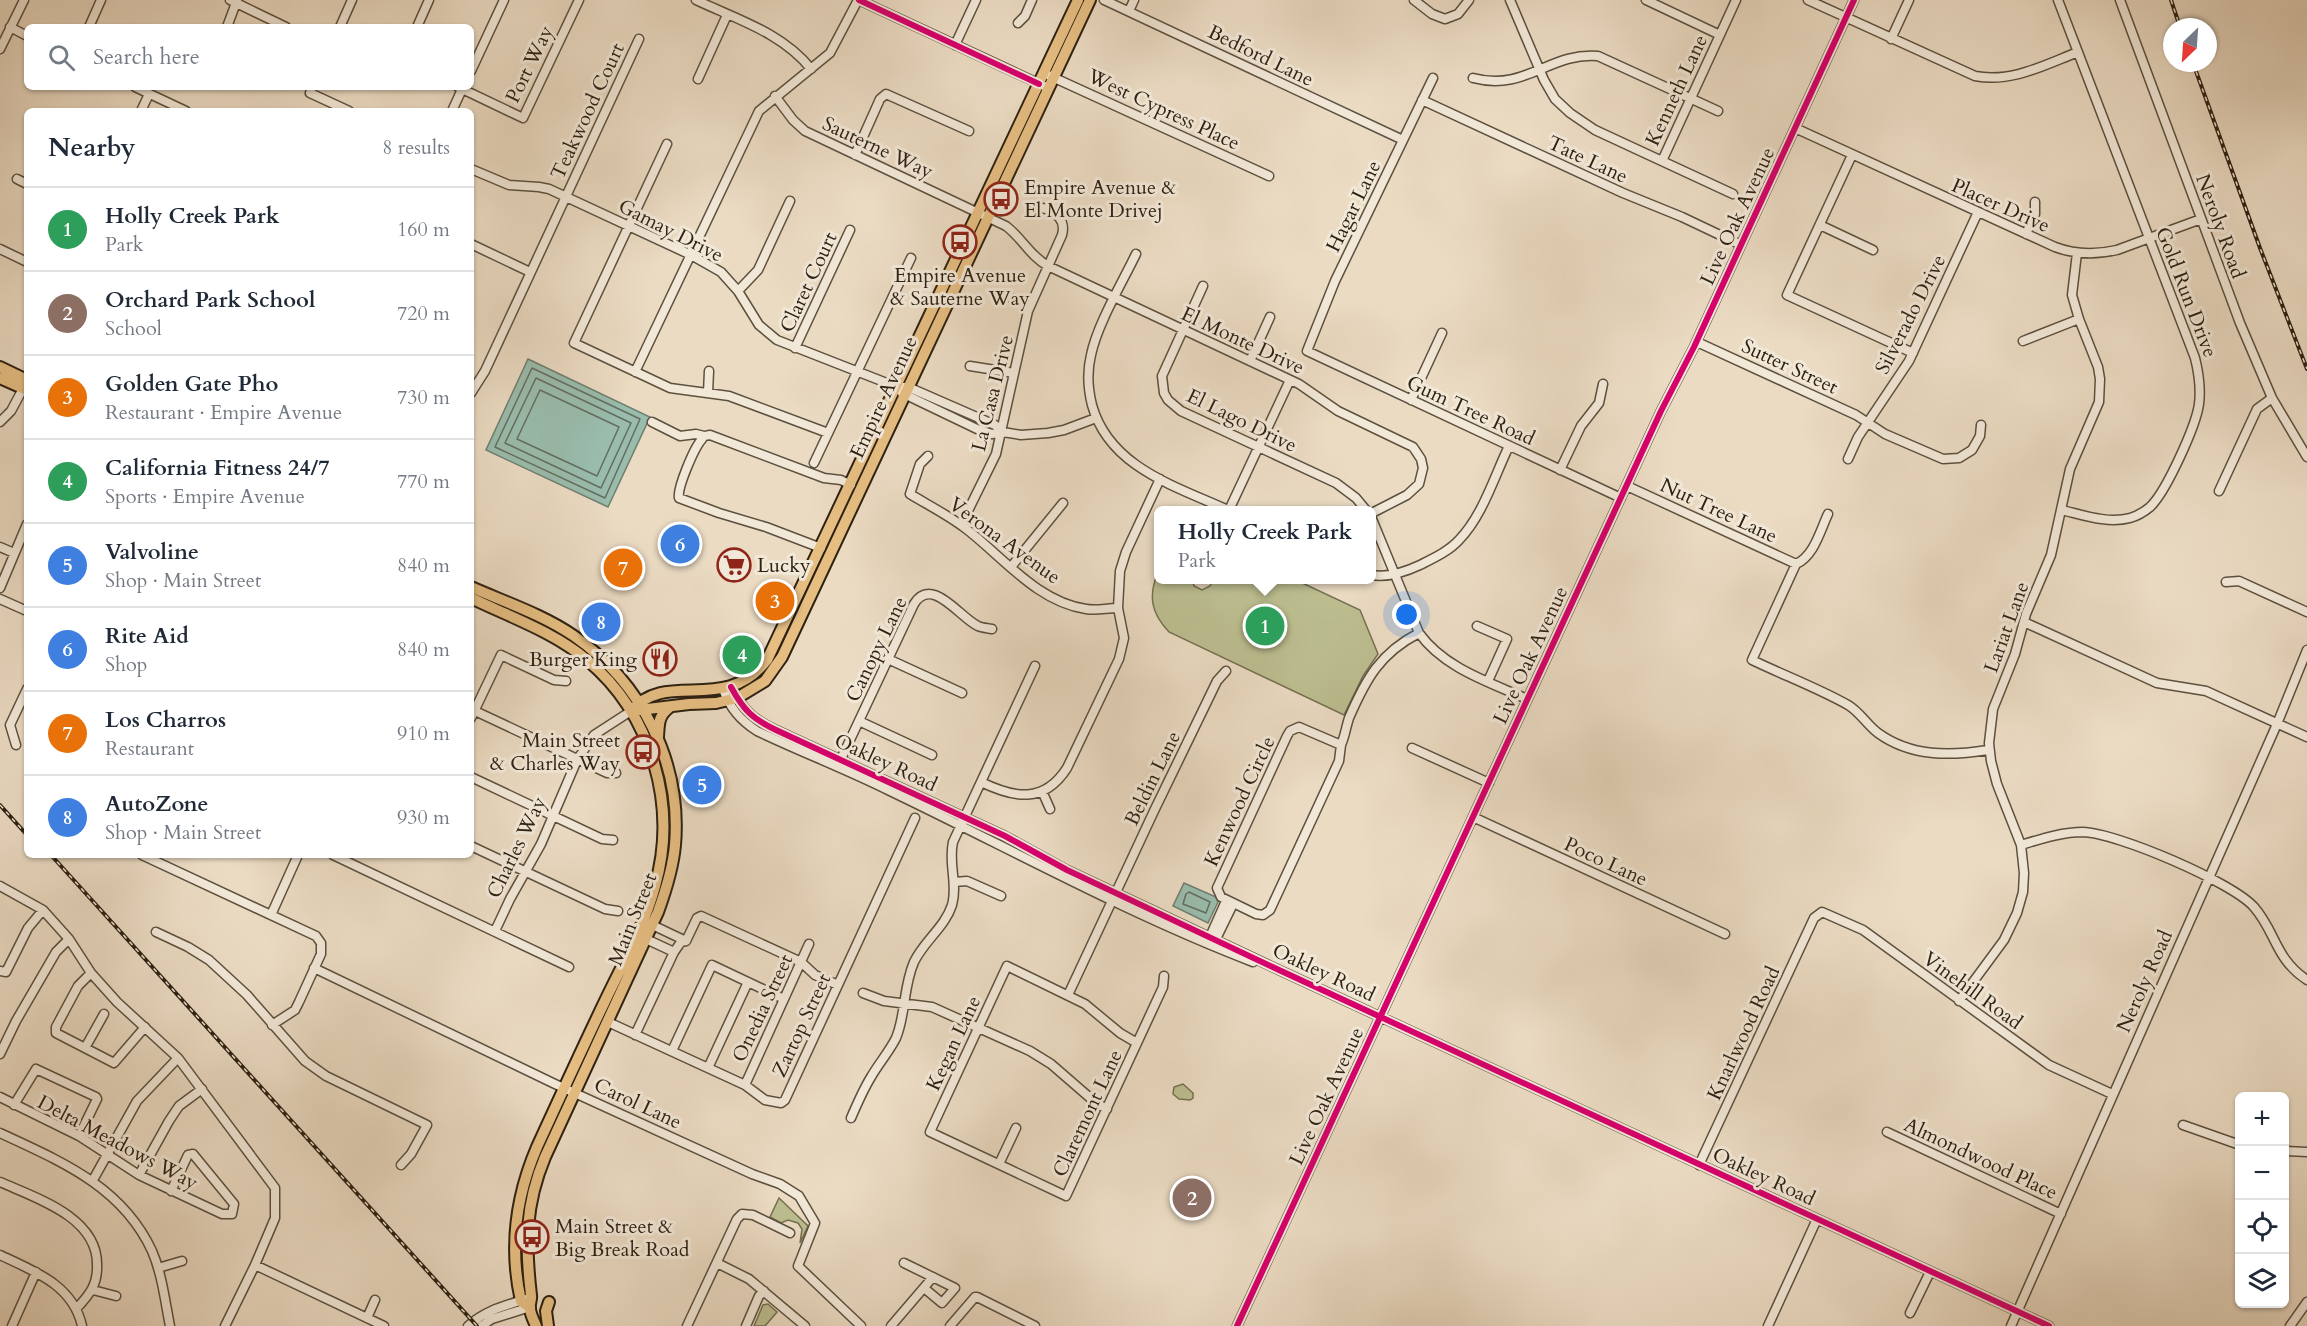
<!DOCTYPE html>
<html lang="en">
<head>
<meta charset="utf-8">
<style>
  :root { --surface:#fff; --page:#f2f2f3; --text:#1f2937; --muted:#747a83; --line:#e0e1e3; --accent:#8f2418 }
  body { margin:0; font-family:Cardo,serif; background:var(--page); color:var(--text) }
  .controls { position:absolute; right:18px; bottom:18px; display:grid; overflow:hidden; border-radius:9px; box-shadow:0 2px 4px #0004 }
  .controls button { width:54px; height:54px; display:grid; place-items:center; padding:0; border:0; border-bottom:2px solid var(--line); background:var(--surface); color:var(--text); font:30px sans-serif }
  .compass { position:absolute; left:2163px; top:18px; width:54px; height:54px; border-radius:50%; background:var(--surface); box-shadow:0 2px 4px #0004; rotate:205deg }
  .you { position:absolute; left:1407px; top:615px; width:21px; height:21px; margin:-15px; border:4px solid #fff; border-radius:50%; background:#1a73e8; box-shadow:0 0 0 9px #1a73e833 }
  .badge { display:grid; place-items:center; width:39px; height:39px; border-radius:50%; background:var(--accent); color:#fff; font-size:20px; font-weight:700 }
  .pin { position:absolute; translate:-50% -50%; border:3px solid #fff; box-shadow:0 2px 6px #0006 }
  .popup { position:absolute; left:1154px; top:506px; width:222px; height:78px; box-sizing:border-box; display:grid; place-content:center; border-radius:9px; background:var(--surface); filter:drop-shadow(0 2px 4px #0005); font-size:20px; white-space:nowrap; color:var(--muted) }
  .popup b { font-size:22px; color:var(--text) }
  .popup::after { content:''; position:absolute; left:50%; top:100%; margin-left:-12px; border:12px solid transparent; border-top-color:var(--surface) }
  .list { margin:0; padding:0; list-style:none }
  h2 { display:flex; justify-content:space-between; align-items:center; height:78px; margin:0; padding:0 24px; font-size:26px }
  h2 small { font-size:20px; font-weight:400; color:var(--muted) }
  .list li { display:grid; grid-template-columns:39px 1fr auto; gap:18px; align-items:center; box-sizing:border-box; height:84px; padding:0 24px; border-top:2px solid var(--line) }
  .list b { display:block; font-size:22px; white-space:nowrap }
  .list p { margin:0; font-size:20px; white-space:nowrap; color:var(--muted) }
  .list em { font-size:20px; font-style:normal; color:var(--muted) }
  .icon { flex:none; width:33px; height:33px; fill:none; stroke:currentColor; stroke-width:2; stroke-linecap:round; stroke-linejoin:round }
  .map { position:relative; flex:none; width:2307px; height:1326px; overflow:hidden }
  .search { position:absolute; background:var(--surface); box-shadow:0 2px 4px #0004; left:24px; top:24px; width:450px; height:66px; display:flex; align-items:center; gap:15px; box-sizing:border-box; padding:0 21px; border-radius:9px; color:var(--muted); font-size:22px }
  .panel { position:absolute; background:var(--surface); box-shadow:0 2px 4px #0004; left:24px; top:108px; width:450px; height:750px; border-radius:9px }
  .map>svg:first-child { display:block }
  .green { fill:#bcbe90; stroke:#747051; stroke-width:1.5 }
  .water { fill:#99bcad; stroke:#6e7e6f; stroke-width:1.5 }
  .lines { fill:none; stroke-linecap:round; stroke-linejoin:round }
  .shore { stroke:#636e60; stroke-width:1.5 }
  .minor-casing { stroke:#5c503e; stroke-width:11 }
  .major-casing { stroke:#2d2112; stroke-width:14 }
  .minor { stroke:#f2e8d8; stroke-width:8 }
  .major { stroke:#e6be82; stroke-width:10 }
  .rail-casing { stroke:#2d2112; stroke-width:4 }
  .rail { stroke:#f2e8d8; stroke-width:1.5; stroke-dasharray:4.5; stroke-linecap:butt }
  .cycleway-casing { stroke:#f2e8d8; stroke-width:10 }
  .cycleway { stroke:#d6006c; stroke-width:6 }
  .labels { text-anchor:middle; stroke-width:6; stroke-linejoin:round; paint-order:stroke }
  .street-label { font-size:20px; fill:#2d2112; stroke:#f2e8d8 }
  .poi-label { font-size:20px; fill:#2d2112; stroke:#f2e8d8; text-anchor:start }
</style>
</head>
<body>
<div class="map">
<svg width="2307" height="1326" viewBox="0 0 2307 1326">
  <rect width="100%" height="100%" fill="#ebdbc3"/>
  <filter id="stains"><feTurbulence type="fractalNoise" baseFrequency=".00333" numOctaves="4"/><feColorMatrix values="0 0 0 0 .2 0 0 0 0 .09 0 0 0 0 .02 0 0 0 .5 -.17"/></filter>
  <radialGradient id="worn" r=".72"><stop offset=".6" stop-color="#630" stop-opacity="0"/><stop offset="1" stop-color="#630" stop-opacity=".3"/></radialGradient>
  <path class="green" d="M1158 572V580H1192L1194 586 1202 590 1210 586 1213 580H1296L1360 610 1378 654 1363 676 1344 715 1169 632C1151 613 1148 596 1158 572Z
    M1183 1084 1193 1093V1098L1190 1100 1179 1099 1173 1094 1174 1087Z
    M779 1198 808 1226 800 1243 802 1229 798 1223 788 1220 781 1223 770 1217Z
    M768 1304 777 1312 765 1326H754L763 1305Z"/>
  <path class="water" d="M528 359 650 417 608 507 486 450Z
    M1184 883 1216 897 1218 902 1208 923 1173 906Z"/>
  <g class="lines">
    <path class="shore" d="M532 368 640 419 605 498 495 447Z
      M536 378 631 423 601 488 505 443Z
      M540 390 619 427 597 476 517 439Z
      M1189 892 1210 902 1206 913 1183 904 1186 894Z"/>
    <defs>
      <path id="minor" d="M230 0 286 27
        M696 0C736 19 783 33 811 69
        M859 0 1044 86
        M1104 0 1403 140
        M1414 0 1432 14 1445 19 1458 14 1469 0
        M1510 0 1544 80 1555 99 1570 113 1595 130 1733 194
        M1646 0 1720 35
        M1808 0 1975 76C2012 83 2044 65 2078 52
        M2058 0 2195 358C2199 374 2201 388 2199 404 2196 426 2166 492 2150 507 2144 512 2137 516 2130 518 2108 524 2083 515 2062 510
        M2120 0 2240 323 2272 398 2307 457
        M1129 11 1134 0
        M1018 23 1025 16 1032 0
        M10 27 27 36
        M89 27 101 0
        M227 27 237 0
        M340 27 352 0
        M417 27 429 0
        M1891 39 1909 0
        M955 45 976 0
        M0 49 24 0
        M471 71 504 0
        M1048 75 1269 176
        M1433 78 1335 281 1307 351 1621 498
        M1473 78C1526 92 1549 52 1598 56L1718 111
        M698 79 727 15
        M135 87 186 111
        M312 87 310 93 349 111
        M458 87 523 118 579 0
        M775 96 793 120 805 131 1006 226C1023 239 1029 255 1048 266L1299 384 1338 411 1413 447 1421 459 1423 468 1419 484 1407 495 1372 513
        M1422 100 1623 193 1682 217 1741 245
        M141 111 149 94
        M452 111 463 87
        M1795 128 2055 247C2076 255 2095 255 2117 250L2201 219
        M667 144 574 343 670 388 729 396 828 433
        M855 155 880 99 886 94 969 131
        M1852 155 1787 295 1913 353
        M1662 161 1736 0
        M471 169 509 185 539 187 549 189 691 255 721 272 738 291 759 325 777 340 897 387H908L995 425 1003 432
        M17 179 27 184
        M1820 225 1873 250
        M2026 234 2035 214V202
        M471 244 530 272
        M0 249 27 262
        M1136 254C1122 283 1097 325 1091 355 1087 371 1088 389 1092 405 1109 467 1175 486 1228 510
        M1203 286 1162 376 1164 393 1168 400 1181 411 1336 483 1356 498 1366 510
        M738 291 758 270 790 201
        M1004 295 1030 305
        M2023 341 2079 319
        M1697 342 1856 415 1885 434 1943 459 1959 458 1972 450 1980 436 1981 425
        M795 348 850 230
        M1250 361 1270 317
        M970 366 1014 373
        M635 372 759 111 830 53 858 0
        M471 393 485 371 639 39
        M708 393 709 371
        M902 393 977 429 992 434 1003 432 1021 435 1048 433 1064 430 1096 418
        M1411 400 1442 333
        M0 422 11 411 26 383
        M652 422 680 436 696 434 704 436
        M928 456 920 464 910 494C928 505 948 515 965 528 1002 556 1037 602 1086 609 1096 611 1107 608 1118 608
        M1848 459 1858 437 1909 361 1978 212
        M814 463 911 258
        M1560 470 1581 426 1599 403 1603 384
        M1627 486 1796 564
        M2219 491 2257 409 2272 398
        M1229 510 1290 380
        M1828 514C1820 531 1814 556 1796 564L1752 660C1783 675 1818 688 1848 705 1860 712 1867 725 1878 733 1911 757 1950 756 1988 750
        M1372 519 1419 633C1444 668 1489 682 1527 699
        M961 525 996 454 1028 311 1062 235C1066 220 1057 213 1043 208
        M0 547 14 553
        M821 548 766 527 719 513 679 498C677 488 694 448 702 439 705 435 705 436 710 435L824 478 841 480 851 485
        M1011 567 1063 503
        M1372 575C1388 578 1405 572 1420 565 1434 558 1449 551 1459 540 1483 515 1494 477 1509 446
        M2226 582 2239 581 2307 612
        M0 588 27 524
        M0 599 27 611
        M2024 622 2157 683 2206 691 2307 737
        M1477 626 1507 639 1488 681
        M888 659 962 693
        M731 687C744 711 753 719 776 730L1005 836 1067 870 1279 970 2049 1326
        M723 689C730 708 740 720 757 731 801 752 846 769 890 791 1011 849 1128 914 1253 962
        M475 711 607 773H616
        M471 718 501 655 554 680 566 681
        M859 721 932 755
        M1299 727 1341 745 1339 761 1270 910 1263 915 1256 914 1221 897 1217 888 1287 736 1290 731Z
        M16 745 10 725 27 689
        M1341 745C1345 736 1346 727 1349 718 1366 679 1380 653 1419 633
        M1412 748 1489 783
        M841 759 914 604C932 575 960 618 978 626 982 628 987 628 992 629
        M471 777 602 839 613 840
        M981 782C1014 798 1044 804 1067 768L1119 659 1124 638 1118 608 1120 571 1126 552 1160 479
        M1042 791 1050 809
        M1473 817 1725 934
        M2021 845C2041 839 2062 832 2083 832 2117 833 2232 882 2254 907 2276 932 2275 959 2307 980
        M471 846 605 909 618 911
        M142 855 316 936 321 943V954L299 1002 295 1010 272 1025
        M333 855 569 967
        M954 882 967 881 1001 896
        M0 886 43 910 69 939 91 973 117 1002 178 1058 275 1188V1218L255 1265 225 1326
        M271 915 298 855
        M648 923 686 941
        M495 931 510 899 541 844 577 760 594 735 631 711
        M156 932 188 947 209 960 247 995 305 1061 326 1076 427 1125 411 1154 401 1165
        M642 935 646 939 674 952
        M1209 939 1226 901
        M686 941 697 918 701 916 801 962 815 975 838 985
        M1214 943 1233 904
        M314 968 555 1084 752 1174 780 1184 799 1196 815 1223 798 1266 861 1326
        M0 971 6 972 28 928 43 910
        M91 973 78 986 56 1027V1033L114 1063 145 1027
        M863 993 884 1001 932 1007 1030 1051 1051 1064 1096 1103 1107 1109
        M1068 995 1154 811 1217 681 1226 671
        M1959 1001 2004 940 2017 913 2023 892 2024 873 2021 845 1997 784 1991 761 1989 743 1993 709 2015 654 2026 614 2051 555 2070 469 2099 402 2100 379 2098 367 2079 319 2072 295 2077 253
        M608 1022 745 1085 765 1100 781 1103 785 1100 915 818
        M635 1035 674 952 681 942 686 941
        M1137 1043 1120 1033 1085 1004 1007 966 930 1132 1066 1196 1163 987 1164 976
        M85 1048 104 1014
        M672 1051 712 965 784 999
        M0 1054 16 1021 56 952 69 939
        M708 1068 748 982
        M745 1085 809 944
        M0 1097 79 1136 139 1175 222 1214H232L234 1204 193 1154 188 1155 171 1191
        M14 1105 36 1069 96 1097 97 1099 79 1136
        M851 1118C857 1104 863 1090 871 1077 879 1063 889 1052 896 1038 906 1014 903 987 914 962 924 941 945 927 952 905 958 884 948 863 953 842L1035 666
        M2183 1125 2240 1145
        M1887 1132 2061 1214
        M0 1133C60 1161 122 1186 152 1251 162 1274 165 1301 170 1326
        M2284 1151 2307 1152
        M999 1164 1016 1128
        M1699 1165 1814 918 1822 912 1863 930 2049 1065 2112 1094
        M139 1175 169 1121 179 1106 202 1089
        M93 1180 137 1101 178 1058
        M0 1182C36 1198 97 1217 97 1264 98 1284 90 1294 77 1308
        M0 1255C34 1271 73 1285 82 1326
        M717 1263 749 1279 805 1326
        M904 1263 955 1288 942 1303 924 1288
        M255 1265 384 1326
        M158 1268 182 1261
        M93 1290 116 1296
        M1910 1313 1930 1272
        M367 1318 375 1300
        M12 1326 36 1272
        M468 1326C486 1310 504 1306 526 1299
        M481 1326 492 1319 530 1307
        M687 1326 737 1219 742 1214 753 1215 790 1233
        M746 1326 759 1296 764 1291
        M891 1326 933 1277
        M950 1326 975 1297H977L1035 1326
        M1237 1326 1661 411 1694 347 1854 0
        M1768 1326 1817 1219
        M2011 1326 2277 724 2307 650
        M2290 1326 2307 1302"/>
      <path id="major" d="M0 367 27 380
        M0 378 27 390
        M471 587C505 602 544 615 574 636 642 683 682 763 675 845 673 868 666 890 658 912L545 1157C525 1205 525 1244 531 1295 532 1299 529 1304 530 1308 530 1314 534 1321 536 1326
        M471 598C510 617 554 632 587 660 652 714 678 806 655 886 644 927 622 965 604 1003 581 1051 559 1099 537 1147 516 1196 509 1248 521 1301L530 1307
        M631 711 689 704 716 703 737 698 765 681 782 657 1090 0
        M631 711C668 668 723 716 767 660L1078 0
        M658 737C659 723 658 716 670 707
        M548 1326 546 1311 549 1302"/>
    </defs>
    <use href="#minor" class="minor-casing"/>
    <use href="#major" class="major-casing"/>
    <use href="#minor" class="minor"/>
    <use href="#major" class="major"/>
    <defs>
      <path id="rail" d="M2171 0 2180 27
        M2193 63 2260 248 2307 369
        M0 805 27 835
        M51 855 477 1326"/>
    </defs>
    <use href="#rail" class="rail-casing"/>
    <use href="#rail" class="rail"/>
    <defs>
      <path id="cycleway" d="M859 0 1039 84
        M731 687C744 711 753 719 776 730L1005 836 1067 870 1279 970 2049 1326
        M1237 1326 1661 411 1694 347 1854 0"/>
    </defs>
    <use href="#cycleway" class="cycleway-casing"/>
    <use href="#cycleway" class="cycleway"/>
  </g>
  <defs>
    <symbol id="bus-ring" viewBox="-11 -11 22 22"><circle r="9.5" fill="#f2e8d8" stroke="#8f2418" stroke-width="1.5"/><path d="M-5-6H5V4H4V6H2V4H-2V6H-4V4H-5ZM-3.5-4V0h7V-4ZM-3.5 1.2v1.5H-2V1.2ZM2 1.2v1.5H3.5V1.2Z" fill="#8f2418"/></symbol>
    <symbol id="supermarket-ring" viewBox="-11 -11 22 22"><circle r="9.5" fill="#f2e8d8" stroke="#8f2418" stroke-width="1.5"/><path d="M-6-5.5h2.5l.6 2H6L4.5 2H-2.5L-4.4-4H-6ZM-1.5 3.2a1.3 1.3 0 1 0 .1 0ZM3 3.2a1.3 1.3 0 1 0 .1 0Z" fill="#8f2418"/></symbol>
    <symbol id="restaurant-ring" viewBox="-11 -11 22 22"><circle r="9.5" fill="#f2e8d8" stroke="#8f2418" stroke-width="1.5"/><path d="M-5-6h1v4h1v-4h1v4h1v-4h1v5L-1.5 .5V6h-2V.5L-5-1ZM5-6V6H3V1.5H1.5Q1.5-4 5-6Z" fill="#8f2418"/></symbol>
  </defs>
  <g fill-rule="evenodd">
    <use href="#bus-ring" x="982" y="180" width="38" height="38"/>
    <use href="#bus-ring" x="941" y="223" width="38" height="38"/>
    <use href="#supermarket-ring" x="715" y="546" width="38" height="38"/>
    <use href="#restaurant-ring" x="641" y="640" width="38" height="38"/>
    <use href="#bus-ring" x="624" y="733" width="38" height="38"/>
    <use href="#bus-ring" x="513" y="1218" width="38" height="38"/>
  </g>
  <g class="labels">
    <g class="street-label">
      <text transform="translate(1261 55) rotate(26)" y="7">Bedford Lane</text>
      <text transform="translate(529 64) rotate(-64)" y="7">Port Way</text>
      <text transform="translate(1676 90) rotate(-65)" y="7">Kenneth Lane</text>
      <text transform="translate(1164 109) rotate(25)" y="7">West Cypress Place</text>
      <text transform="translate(587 111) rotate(-65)" y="7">Teakwood Court</text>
      <text transform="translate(878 147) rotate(25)" y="7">Sauterne Way</text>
      <text transform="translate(1588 159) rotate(25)" y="7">Tate Lane</text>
      <text transform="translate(2001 205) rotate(24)" y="7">Placer Drive</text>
      <text transform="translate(1353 206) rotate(-64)" y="7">Hagar Lane</text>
      <text transform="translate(1737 216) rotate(-65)" y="7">Live Oak Avenue</text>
      <text transform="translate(2221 226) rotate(70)" y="7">Neroly Road</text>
      <text transform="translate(671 230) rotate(27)" y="7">Gamay Drive</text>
      <text transform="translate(808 282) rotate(-65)" y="7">Claret Court</text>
      <text transform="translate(2187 292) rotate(69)" y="7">Gold Run Drive</text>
      <text transform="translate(1910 314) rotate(-63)" y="7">Silverado Drive</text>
      <text transform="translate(1243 340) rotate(25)" y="7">El Monte Drive</text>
      <text transform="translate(1790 366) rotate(25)" y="7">Sutter Street</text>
      <text transform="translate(992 393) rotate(-76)" y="7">La Casa Drive</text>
      <text transform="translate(883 397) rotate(-65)" y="7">Empire Avenue</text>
      <text transform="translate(1471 410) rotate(25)" y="7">Gum Tree Road</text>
      <text transform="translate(1242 420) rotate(26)" y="7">El Lago Drive</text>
      <text transform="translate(1719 510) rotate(25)" y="7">Nut Tree Lane</text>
      <text transform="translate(1005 540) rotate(36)" y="7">Verona Avenue</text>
      <text transform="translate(2006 627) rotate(-70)" y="7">Lariat Lane</text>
      <text transform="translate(876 649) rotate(-64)" y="7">Canopy Lane</text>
      <text transform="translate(1530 655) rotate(-65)" y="7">Live Oak Avenue</text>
      <text transform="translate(886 762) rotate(25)" y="7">Oakley Road</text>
      <text transform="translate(1152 778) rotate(-64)" y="7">Beldin Lane</text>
      <text transform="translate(1239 801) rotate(-65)" y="7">Kenwood Circle</text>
      <text transform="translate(516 847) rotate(-64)" y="7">Charles Way</text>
      <text transform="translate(1606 861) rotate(25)" y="7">Poco Lane</text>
      <text transform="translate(632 919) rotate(-68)" y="7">Main Street</text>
      <text transform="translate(1324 972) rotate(25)" y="7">Oakley Road</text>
      <text transform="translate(2144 981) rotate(-66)" y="7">Neroly Road</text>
      <text transform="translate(1973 990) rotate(36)" y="7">Vinehill Road</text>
      <text transform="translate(762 1008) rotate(-65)" y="7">Onedia Street</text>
      <text transform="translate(801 1025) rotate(-65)" y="7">Zartop Street</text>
      <text transform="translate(1743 1033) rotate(-65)" y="7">Knarlwood Road</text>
      <text transform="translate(953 1043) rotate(-65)" y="7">Kegan Lane</text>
      <text transform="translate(1326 1096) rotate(-65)" y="7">Live Oak Avenue</text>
      <text transform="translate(638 1103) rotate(25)" y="7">Carol Lane</text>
      <text transform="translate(1087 1113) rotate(-65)" y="7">Claremont Lane</text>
      <text transform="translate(118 1142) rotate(28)" y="7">Delta Meadows Way</text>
      <text transform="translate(1981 1158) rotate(25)" y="7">Almondwood Place</text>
      <text transform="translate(1764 1176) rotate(25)" y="7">Oakley Road</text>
    </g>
    <g class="poi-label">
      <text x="1024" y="194">Empire Avenue &amp;<tspan x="1024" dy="23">El Monte Drivej</tspan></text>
      <text x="960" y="282" text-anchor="middle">Empire Avenue<tspan x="960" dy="23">&amp; Sauterne Way</tspan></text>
      <text x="757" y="572">Lucky</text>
      <text x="637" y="666" text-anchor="end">Burger King</text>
      <text x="620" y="747" text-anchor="end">Main Street<tspan x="620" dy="23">&amp; Charles Way</tspan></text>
      <text x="555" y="1233">Main Street &amp;<tspan x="555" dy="23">Big Break Road</tspan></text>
    </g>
  </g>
  <rect width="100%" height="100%" filter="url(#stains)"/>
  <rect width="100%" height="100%" fill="url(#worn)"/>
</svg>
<div class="controls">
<button>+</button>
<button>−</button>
<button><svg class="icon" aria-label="locate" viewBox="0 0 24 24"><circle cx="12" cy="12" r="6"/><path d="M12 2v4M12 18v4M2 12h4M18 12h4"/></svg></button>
<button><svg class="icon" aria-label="layers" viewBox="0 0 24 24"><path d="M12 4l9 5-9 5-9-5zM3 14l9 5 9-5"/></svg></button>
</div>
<svg class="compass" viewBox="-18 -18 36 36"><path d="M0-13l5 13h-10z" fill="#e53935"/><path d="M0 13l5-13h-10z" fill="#747a83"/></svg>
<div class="you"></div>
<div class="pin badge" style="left:1265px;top:626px;background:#2e9e5b">1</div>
<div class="popup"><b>Holly Creek Park</b>Park</div>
<div class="pin badge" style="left:1192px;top:1198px;background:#8d6e63">2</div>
<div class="pin badge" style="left:775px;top:601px;background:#e8710a">3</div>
<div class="pin badge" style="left:742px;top:655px;background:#2e9e5b">4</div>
<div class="pin badge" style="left:702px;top:785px;background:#3f7fe0">5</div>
<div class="pin badge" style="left:680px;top:544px;background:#3f7fe0">6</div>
<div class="pin badge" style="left:623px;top:568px;background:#e8710a">7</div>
<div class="pin badge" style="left:601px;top:622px;background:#3f7fe0">8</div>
<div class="search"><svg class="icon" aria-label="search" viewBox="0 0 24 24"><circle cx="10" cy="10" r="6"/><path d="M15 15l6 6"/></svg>Search here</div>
<section class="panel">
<h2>Nearby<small>8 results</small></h2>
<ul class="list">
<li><span class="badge" style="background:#2e9e5b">1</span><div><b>Holly Creek Park</b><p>Park</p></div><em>160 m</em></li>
<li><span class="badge" style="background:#8d6e63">2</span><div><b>Orchard Park School</b><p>School</p></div><em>720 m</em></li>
<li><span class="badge" style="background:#e8710a">3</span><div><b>Golden Gate Pho</b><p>Restaurant · Empire Avenue</p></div><em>730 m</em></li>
<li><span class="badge" style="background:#2e9e5b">4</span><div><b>California Fitness 24/7</b><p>Sports · Empire Avenue</p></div><em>770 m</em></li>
<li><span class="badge" style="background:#3f7fe0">5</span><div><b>Valvoline</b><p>Shop · Main Street</p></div><em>840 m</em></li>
<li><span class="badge" style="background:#3f7fe0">6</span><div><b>Rite Aid</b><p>Shop</p></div><em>840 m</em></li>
<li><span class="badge" style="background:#e8710a">7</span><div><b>Los Charros</b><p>Restaurant</p></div><em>910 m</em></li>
<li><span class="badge" style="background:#3f7fe0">8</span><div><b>AutoZone</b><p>Shop · Main Street</p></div><em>930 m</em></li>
</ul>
</section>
</div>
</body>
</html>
